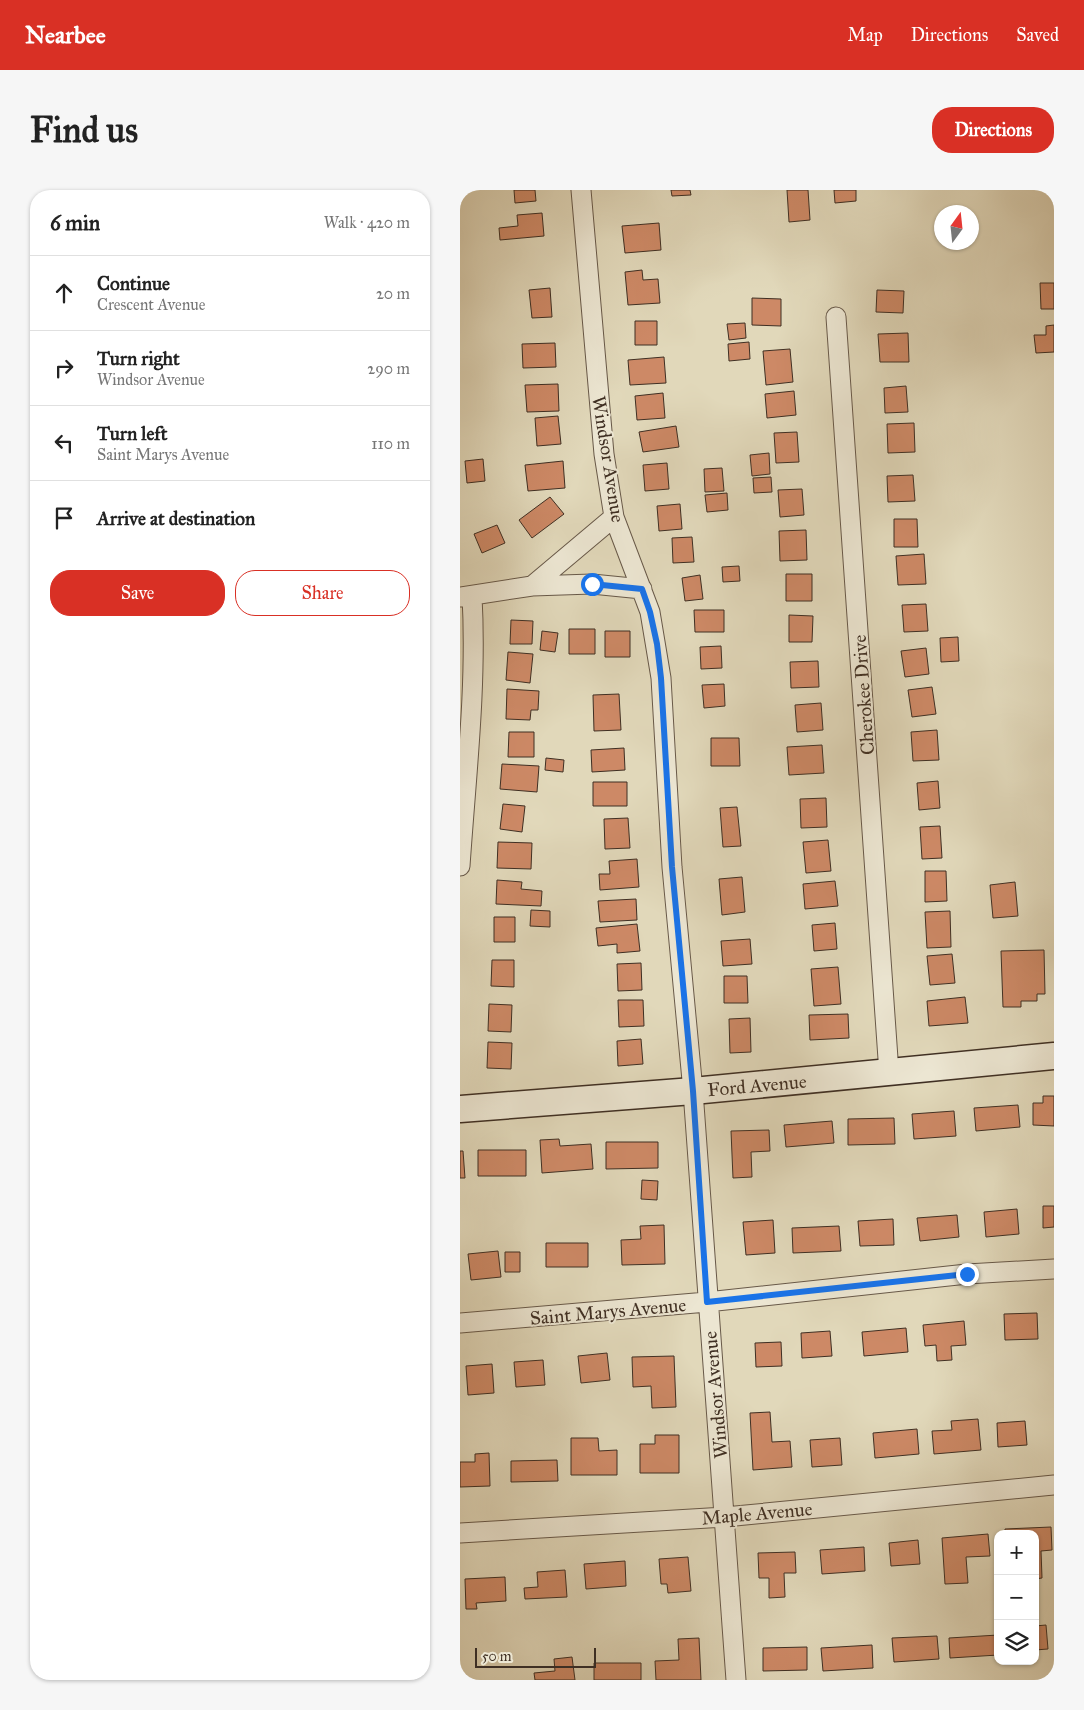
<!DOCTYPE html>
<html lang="en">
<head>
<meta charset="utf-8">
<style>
  :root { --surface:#fff; --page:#f6f6f6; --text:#222; --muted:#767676; --line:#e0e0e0; --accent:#d93025 }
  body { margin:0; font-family:"IM FELL Great Primer",serif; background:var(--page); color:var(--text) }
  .controls { position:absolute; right:15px; bottom:15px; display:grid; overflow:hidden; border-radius:10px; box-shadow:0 1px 4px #0004 }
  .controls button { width:45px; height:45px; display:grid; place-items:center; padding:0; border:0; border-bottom:1px solid var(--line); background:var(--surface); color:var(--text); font:25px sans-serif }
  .compass { position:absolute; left:474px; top:15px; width:45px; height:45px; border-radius:50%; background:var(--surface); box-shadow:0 1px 4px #0004; rotate:15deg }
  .scale { position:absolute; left:15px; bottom:12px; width:121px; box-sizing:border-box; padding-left:5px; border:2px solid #3f2f23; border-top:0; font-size:14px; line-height:18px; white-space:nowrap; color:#3f2f23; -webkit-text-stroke:4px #ece6d2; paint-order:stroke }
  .stop { position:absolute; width:15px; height:15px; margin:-11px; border:4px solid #1a73e8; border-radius:50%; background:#fff }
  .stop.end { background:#1a73e8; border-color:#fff; box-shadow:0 1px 5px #0008 }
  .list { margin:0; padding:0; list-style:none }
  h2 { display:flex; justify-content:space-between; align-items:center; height:65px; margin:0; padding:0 20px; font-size:21px }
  h2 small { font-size:16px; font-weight:400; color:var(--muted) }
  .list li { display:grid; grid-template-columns:32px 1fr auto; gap:15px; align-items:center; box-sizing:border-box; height:75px; padding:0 20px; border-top:1px solid var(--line) }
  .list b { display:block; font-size:19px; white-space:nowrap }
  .list p { margin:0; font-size:16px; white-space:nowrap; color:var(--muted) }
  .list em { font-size:16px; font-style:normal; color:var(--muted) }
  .actions { display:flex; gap:10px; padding:15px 20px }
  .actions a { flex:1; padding:11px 0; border:1px solid var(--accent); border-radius:20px; text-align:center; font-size:18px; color:var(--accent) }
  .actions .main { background:var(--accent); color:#fff }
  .icon { flex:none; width:28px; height:28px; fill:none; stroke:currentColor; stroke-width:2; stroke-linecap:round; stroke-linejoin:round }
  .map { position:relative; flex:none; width:594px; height:1490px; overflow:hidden; border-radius:20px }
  header { display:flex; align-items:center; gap:30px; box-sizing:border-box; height:70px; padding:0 25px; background:var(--accent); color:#fff }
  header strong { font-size:24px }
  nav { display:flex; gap:28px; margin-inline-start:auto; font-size:18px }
  .intro { display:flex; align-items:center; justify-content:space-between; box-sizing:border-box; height:120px; padding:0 30px }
  h1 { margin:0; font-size:35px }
  .button { padding:12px 22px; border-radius:20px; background:var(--accent); color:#fff; font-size:18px; font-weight:700 }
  main { display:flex; gap:30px; padding:0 30px }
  aside { flex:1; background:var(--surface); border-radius:20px; box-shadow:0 1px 4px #0004 }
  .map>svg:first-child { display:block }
  .building { fill:#cd8966; stroke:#3f2f23 }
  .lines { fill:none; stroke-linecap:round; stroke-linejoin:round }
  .street-casing { stroke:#685949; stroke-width:21 }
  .secondary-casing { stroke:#3f2f23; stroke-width:29 }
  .street { stroke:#ece6d2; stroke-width:19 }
  .secondary { stroke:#ece6d2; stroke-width:26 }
  .route { stroke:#1a73e8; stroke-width:6 }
  .labels { text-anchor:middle; stroke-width:4; stroke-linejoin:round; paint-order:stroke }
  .street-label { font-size:19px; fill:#3f2f23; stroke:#ece6d2 }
</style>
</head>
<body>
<header>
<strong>Nearbee</strong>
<nav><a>Map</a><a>Directions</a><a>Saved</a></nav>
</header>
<div class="intro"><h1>Find us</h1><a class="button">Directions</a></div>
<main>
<aside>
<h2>6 min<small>Walk · 420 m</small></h2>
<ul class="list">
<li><svg class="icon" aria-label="ahead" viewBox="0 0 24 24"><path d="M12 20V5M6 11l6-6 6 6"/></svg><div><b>Continue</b><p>Crescent Avenue</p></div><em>20 m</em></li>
<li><svg class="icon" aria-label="right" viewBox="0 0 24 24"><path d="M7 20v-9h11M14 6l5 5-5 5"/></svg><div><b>Turn right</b><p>Windsor Avenue</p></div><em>290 m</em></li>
<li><svg class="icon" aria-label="left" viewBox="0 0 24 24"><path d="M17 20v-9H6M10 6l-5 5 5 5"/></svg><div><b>Turn left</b><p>Saint Marys Avenue</p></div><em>110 m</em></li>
<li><svg class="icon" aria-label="arrive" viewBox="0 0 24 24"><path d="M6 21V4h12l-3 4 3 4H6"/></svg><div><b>Arrive at destination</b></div></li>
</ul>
<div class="actions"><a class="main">Save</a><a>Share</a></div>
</aside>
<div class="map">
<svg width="594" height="1490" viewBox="0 0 594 1490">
  <rect width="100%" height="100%" fill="#e1d8ba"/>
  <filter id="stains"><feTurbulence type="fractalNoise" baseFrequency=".004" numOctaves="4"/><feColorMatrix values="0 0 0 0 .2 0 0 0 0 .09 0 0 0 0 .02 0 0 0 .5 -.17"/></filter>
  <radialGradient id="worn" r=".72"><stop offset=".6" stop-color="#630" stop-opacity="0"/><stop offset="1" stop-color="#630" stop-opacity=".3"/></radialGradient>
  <path class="building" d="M54 0H75L76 11 55 13Z
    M211 0H230L231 5 212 6Z
    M327 0H348L350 30 329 32Z
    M374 0H396V11L375 13Z
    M82 23 84 46 40 50 39 38 58 36 57 25Z
    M199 33 201 60 165 63 162 36Z
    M182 80 183 90 198 89 200 113 168 115 165 82Z
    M580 93H594V119H581Z
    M90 98 92 127 72 128 69 100Z
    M417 100 444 101 443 123 416 122Z
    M292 108 321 109V136L292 135Z
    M175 131H197V155H175Z
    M285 133 286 148 269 150 267 134Z
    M594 135V162L576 163 574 145H586V136Z
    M448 143 449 172H420L418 144Z
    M289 152 290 169 269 171 268 154Z
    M95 153 96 177 63 178 62 154Z
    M330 159 333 192 306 195 303 161Z
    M204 167 206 193 170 195 168 170Z
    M98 194 99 221 67 222 65 195Z
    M446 196 448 222 425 223 424 198Z
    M334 201 336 225 307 228 305 204Z
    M203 203 205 228 177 230 175 206Z
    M98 226 101 254 77 256 75 228Z
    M454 233 455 262 428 263 427 234Z
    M216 236 219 257 183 262 179 242Z
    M337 242 339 272 316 273 314 243Z
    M309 263 310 284 292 286 290 265Z
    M23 269 25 291 7 293 5 271Z
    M103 271 105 298 68 301 65 275Z
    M207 273 209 299 185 301 183 275Z
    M262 278 264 301 245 302 244 279Z
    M453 285 455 311 428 312 427 286Z
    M311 287 312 302 294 303 293 288Z
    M342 299 344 325 320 327 318 300Z
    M267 303 268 320 247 322 245 305Z
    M90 307 104 324 72 348 59 330Z
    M220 314 222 339 199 341 197 316Z
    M434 329H457L458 357H434Z
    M37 335 45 353 22 363 14 344Z
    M346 340 347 370 320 371 319 341Z
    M232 347 234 372 213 373 212 348Z
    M464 364 466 394 438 395 436 366Z
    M279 376 280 391 263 392 262 377Z
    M326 384H352V411H326Z
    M240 385 243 409 225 411 222 388Z
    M466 414 468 441 444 442 442 415Z
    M234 420H264V442H235Z
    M329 425 353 426 352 452H329Z
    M51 430 73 431 72 454H50Z
    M109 439H135V464H109Z
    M82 441 98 443 95 462 80 460Z
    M145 441H170V467H145Z
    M498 447 499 471 481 472 480 448Z
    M261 456 262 478 241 479 240 457Z
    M466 458 469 484 445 487 441 461Z
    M48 462 73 464 70 493 46 490Z
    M358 471 359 497 331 498 330 472Z
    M264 494 265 516 244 518 242 495Z
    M472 497 476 524 452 527 448 500Z
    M47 499 79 501 78 520H71L70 530 46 529Z
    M159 504 161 540 134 541 133 505Z
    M361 513 363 540 337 542 335 515Z
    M477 540 479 570 453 571 451 542Z
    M49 542H74V567H48Z
    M251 548H279L280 576H251Z
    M362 555 364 583 329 585 327 557Z
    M164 558 165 580 132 582 131 560Z
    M86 568 104 570 103 582 85 580Z
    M42 574 79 576 77 602 40 599Z
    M478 591 480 618 459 620 457 593Z
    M133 592H167V616H133Z
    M366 608 367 637 341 638 340 609Z
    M43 614 65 616 62 642 40 639Z
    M277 617 281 656 263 657 260 618Z
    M168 628 170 658 145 659 144 629Z
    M480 636 482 668 462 669 460 637Z
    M368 650 371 681 346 683 343 652Z
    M38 652 72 653 71 679 37 678Z
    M177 669 179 697 140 700 139 684H150L149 671Z
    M465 681H486L487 711 465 712Z
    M282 687 285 722 262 725 259 689Z
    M37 690 62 692 61 699 82 701 81 716 36 714Z
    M375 691 378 716 345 719 343 694Z
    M555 692 558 726 533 728 530 695Z
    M176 709 177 730 140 732 138 711Z
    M71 720 90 721V737L70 736Z
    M490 721 491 757 467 758 465 722Z
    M34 727H55V752H34Z
    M375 733 377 759 354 761 352 735Z
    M177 734 180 761 157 763V754L138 756 136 738Z
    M290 749 292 774 263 776 261 751Z
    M584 760 585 804H577V811H561V817H543L541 761Z
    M492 764 495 793 470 795 467 766Z
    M32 770H54V797L31 796Z
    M181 773 182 800 158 801 157 774Z
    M378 777 381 814 354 816 351 779Z
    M264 786H287L288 813H264Z
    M505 807 508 833 469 836 467 811Z
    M158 810H183L184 836 159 837Z
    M29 814 52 815 51 842 28 841Z
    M388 824 389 848 350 850 349 825Z
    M290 828 291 862 270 863 269 829Z
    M181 849 183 874 158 876 157 851Z
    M28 852 52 853 51 879 27 878Z
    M583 906H594V936L573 935V913H583Z
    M558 915 560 937 516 941 514 918Z
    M494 921 496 946 454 949 452 924Z
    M434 928 435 954 388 955V929Z
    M372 931 374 953 326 957 324 935Z
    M309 940 310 961 291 962 292 987 273 988 271 941Z
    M99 949 100 956 131 954 133 979 82 983 80 950Z
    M146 952H198V978L146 979Z
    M18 960H66V986H18Z
    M0 961H3L5 988H0Z
    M182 990 198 991 197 1010 181 1009Z
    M583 1016H594V1037L583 1038Z
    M557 1019 559 1044 526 1047 524 1022Z
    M497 1025 499 1047 460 1051 457 1028Z
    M433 1029 434 1055 400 1056 398 1031Z
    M313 1030 315 1063 286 1065 283 1032Z
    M204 1035 205 1074 162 1075 161 1050 181 1049 180 1036Z
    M379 1036 381 1061 333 1063 332 1038Z
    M86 1053H128V1077H86Z
    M38 1061 41 1087 11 1090 8 1064Z
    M45 1062H60V1082H45Z
    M577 1123 578 1149 545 1150 544 1124Z
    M504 1131 506 1155 491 1156 492 1170 477 1171 476 1155 465 1156 463 1135Z
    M446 1138 448 1162 404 1166 402 1142Z
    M370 1141 372 1166 342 1168 341 1143Z
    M321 1152 322 1176 296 1177 295 1153Z
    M147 1163 150 1190 121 1193 118 1166Z
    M214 1166 216 1217 192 1218 191 1196 173 1197 172 1167Z
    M83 1170 85 1195 56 1197 54 1172Z
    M32 1174 34 1203 8 1205 6 1176Z
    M310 1222 312 1252 330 1251 332 1277 293 1280 290 1223Z
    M518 1229 521 1260 474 1264 472 1241 492 1240 491 1231Z
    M565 1231 567 1255 538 1257 537 1233Z
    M457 1239 459 1264 415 1268 413 1243Z
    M195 1245H219V1283H180V1254H195Z
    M111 1248H138L139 1261 157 1260V1285H111Z
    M380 1248 382 1275 352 1277 350 1250Z
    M29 1263 30 1296 0 1297V1272H15V1264Z
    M97 1270 98 1291 51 1292V1271Z
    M591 1337 592 1360 581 1361 582 1388 575 1389V1344H545V1339Z
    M528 1344 530 1366 506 1367 508 1393 485 1394 482 1348Z
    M458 1350 460 1374 431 1376 429 1353Z
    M404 1357 405 1381 362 1384 360 1360Z
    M335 1362 336 1383H324L325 1407 309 1408V1388H299L298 1363Z
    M228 1367 231 1401 208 1403 207 1394H201L199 1369Z
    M165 1371 166 1396 126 1399 124 1374Z
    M105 1380 107 1407 65 1409 64 1398 78 1397 77 1382Z
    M45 1387 46 1411 16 1413 17 1419H6L5 1389Z
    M586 1435 588 1459 575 1460V1436Z
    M538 1445V1465L490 1468 489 1448Z
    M477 1446 479 1469 434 1472 432 1448Z
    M239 1448 241 1490H196L195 1471 219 1470 218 1449Z
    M412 1455 413 1478 363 1481 361 1458Z
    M347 1457V1480L303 1481V1458Z
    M112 1467 115 1490H75L74 1483 95 1481 94 1469Z
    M134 1473H181V1490H134Z"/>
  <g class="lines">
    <defs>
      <path id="street" d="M121 0 144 264 154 327 190 422 201 488 212 677 233 901 276 1490
        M376 127 429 883
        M72 396 132 394 182 399
        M0 407 72 396 154 327
        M0 676C6 587 17 495 12 406
        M0 1133 247 1112 507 1084 594 1079
        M0 1343 265 1327 594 1295"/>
      <path id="secondary" d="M0 919 233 901 594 866"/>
    </defs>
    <use href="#street" class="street-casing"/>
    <use href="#secondary" class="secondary-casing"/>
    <use href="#street" class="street"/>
    <use href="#secondary" class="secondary"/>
  </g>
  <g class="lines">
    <path class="route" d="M132 394 182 399 190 422 197 454 201 488 212 677 233 901 247 1112 507 1084"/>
  </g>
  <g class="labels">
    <g class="street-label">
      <text transform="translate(149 269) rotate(81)" y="7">Windsor Avenue</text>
      <text transform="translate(403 505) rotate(-94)" y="7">Cherokee Drive</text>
      <text transform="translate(297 895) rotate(-5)" y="7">Ford Avenue</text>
      <text transform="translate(148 1121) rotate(-5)" y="7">Saint Marys Avenue</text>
      <text transform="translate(255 1205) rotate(-95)" y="7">Windsor Avenue</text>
      <text transform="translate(297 1323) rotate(-5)" y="7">Maple Avenue</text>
    </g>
  </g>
  <rect width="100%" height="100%" filter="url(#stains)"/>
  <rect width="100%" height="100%" fill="url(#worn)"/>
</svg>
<div class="controls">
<button>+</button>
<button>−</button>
<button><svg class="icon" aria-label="layers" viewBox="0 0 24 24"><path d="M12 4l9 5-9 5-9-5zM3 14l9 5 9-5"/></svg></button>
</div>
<svg class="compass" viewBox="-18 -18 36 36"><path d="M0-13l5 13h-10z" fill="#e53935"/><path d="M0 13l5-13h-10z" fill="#767676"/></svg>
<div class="scale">50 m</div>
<div class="stop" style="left:132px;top:394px"></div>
<div class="stop end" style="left:507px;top:1084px"></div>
</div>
</main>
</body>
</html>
